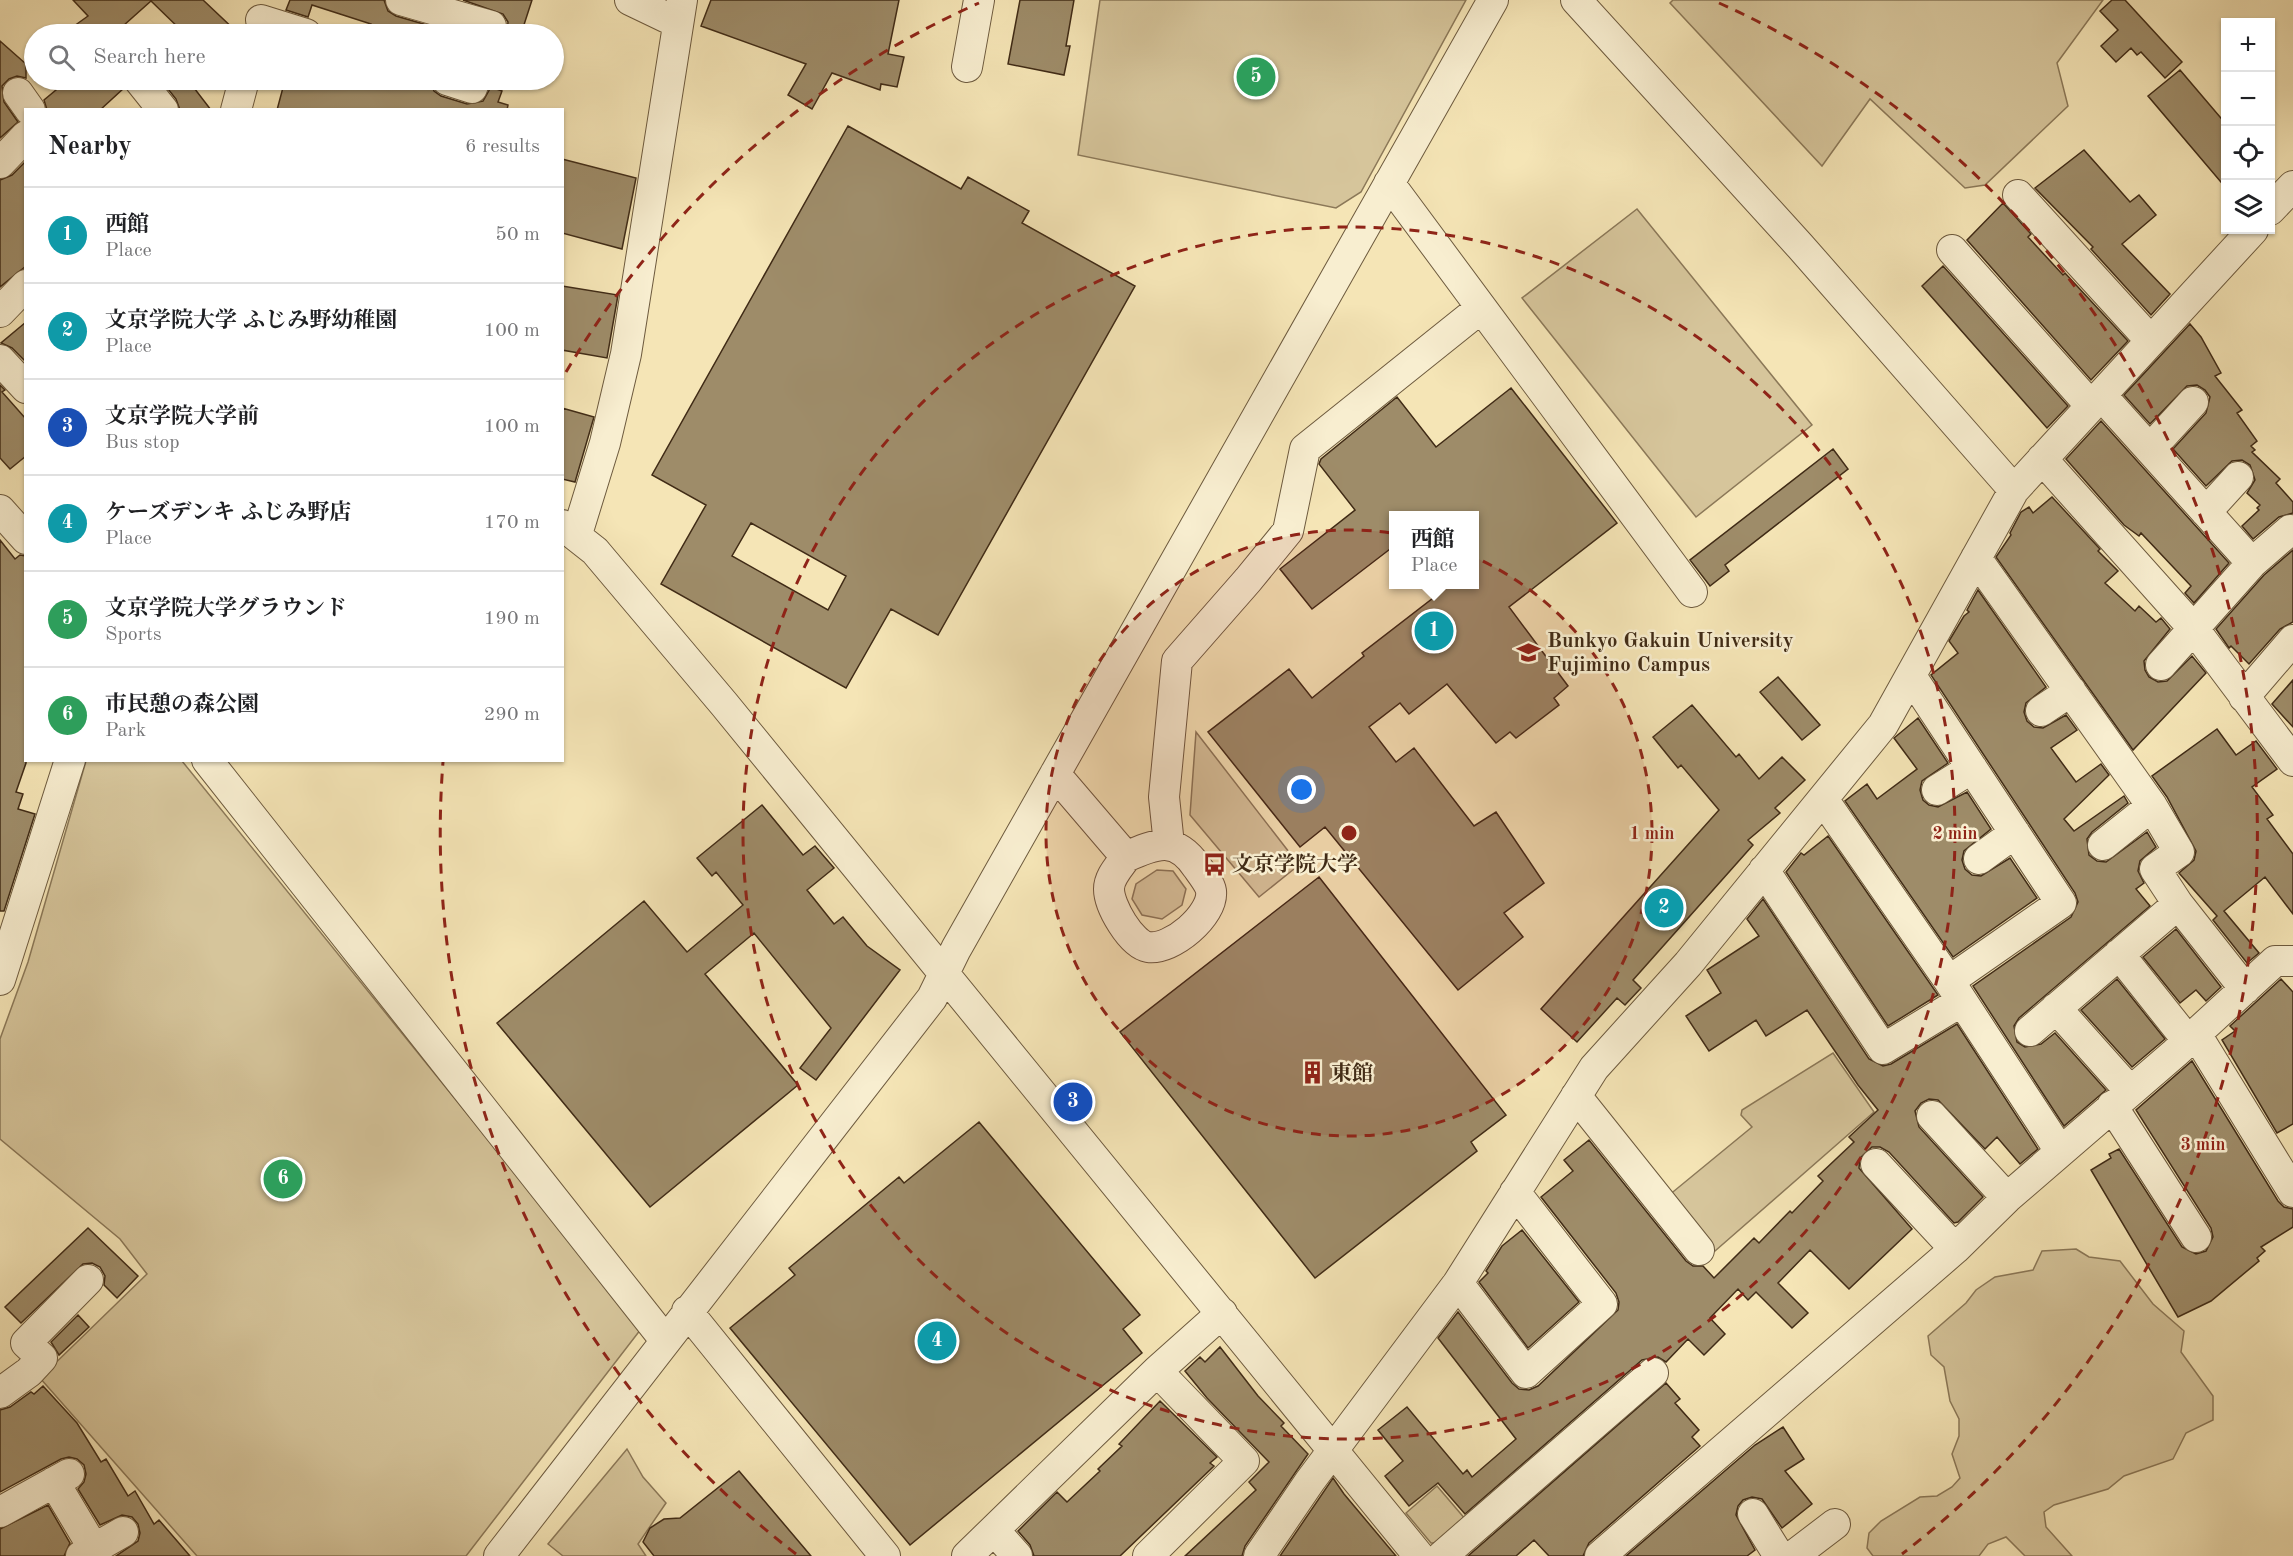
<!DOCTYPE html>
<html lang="en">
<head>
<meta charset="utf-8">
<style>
  :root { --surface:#fff; --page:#f6f6f6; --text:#202124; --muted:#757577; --line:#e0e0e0; --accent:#8f2418 }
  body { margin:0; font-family:"Old Standard TT","Noto Serif JP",serif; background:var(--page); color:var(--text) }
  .controls { position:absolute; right:18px; top:18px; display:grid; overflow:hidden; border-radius:0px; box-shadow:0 2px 4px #0004 }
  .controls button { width:54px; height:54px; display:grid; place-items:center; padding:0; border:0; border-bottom:2px solid var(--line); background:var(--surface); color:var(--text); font:30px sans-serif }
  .you { position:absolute; left:1302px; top:790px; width:21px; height:21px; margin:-15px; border:4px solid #fff; border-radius:50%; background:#1a73e8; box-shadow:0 0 0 9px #1a73e833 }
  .badge { display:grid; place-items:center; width:39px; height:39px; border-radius:50%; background:var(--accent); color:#fff; font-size:20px; font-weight:700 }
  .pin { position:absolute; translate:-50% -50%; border:3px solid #fff; box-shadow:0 2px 6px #0006 }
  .popup { position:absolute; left:1389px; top:511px; width:90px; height:78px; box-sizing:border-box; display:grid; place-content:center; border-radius:0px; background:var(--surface); filter:drop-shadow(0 2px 4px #0005); font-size:20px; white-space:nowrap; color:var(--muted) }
  .popup b { font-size:22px; color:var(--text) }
  .popup::after { content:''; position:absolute; left:50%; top:100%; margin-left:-12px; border:12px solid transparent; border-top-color:var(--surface) }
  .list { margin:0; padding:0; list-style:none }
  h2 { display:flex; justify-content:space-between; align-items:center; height:78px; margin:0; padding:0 24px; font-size:26px }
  h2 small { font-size:20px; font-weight:400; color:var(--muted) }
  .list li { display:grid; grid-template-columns:39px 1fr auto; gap:18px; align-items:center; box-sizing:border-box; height:96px; padding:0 24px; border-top:2px solid var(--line) }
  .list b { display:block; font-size:22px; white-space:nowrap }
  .list p { margin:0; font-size:20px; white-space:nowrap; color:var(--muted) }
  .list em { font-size:20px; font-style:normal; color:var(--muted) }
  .icon { flex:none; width:33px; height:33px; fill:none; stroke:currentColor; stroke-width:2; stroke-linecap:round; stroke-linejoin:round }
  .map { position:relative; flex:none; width:2293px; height:1556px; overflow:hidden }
  .search { position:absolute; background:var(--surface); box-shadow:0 2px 4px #0004; left:24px; top:24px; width:540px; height:66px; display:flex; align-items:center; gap:15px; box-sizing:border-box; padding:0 21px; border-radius:33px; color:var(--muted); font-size:22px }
  .panel { position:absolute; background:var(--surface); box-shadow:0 2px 4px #0004; left:24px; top:108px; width:540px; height:654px; border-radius:0px }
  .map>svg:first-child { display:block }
  .green { fill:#d6c59b; stroke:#8b7858; stroke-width:1.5 }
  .building { fill:#9e8c69; stroke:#402b16; stroke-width:1.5; fill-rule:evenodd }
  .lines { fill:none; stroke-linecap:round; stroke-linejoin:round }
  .minor-casing { stroke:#6d5a3e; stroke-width:32 }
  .minor { stroke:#f8eed0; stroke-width:30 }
  .ring { fill:none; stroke:#8f2418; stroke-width:3; stroke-dasharray:10 8 }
  .labels { text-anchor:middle; stroke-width:5; stroke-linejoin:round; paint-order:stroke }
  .poi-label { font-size:21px; font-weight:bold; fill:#402b16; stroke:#f8eed0; text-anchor:start }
  .centre { fill:#8f2418; stroke:#f8eed0; stroke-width:3 }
  .ring-label { font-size:18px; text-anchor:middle; font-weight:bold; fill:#8f2418; stroke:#f8eed0; stroke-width:5; stroke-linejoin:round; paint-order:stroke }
</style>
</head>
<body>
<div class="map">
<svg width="2293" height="1556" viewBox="0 0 2293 1556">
  <rect width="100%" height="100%" fill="#f5e5b6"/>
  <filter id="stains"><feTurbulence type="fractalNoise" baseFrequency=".00333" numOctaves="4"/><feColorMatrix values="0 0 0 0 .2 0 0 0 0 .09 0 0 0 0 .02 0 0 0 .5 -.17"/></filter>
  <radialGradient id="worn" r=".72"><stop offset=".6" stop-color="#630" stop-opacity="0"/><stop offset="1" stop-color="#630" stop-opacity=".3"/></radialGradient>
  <path class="green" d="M1100 0H1466L1361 192 1336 208 1078 155Z
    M1673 0H2103L2057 63 2068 106 1985 185 1965 188 1870 99 1822 166 1670 3Z
    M1637 209 1812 425 1696 517 1522 298Z
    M1196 732 1299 865 1259 897 1190 815Z
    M86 761H182L641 1329 466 1556H197L40 1378 147 1274 120 1239 0 1139V1039L28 962Z
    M1157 870 1173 871 1186 889 1182 905 1162 919 1142 915 1132 899 1136 884Z
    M1833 1053 1874 1112 1715 1251 1668 1196 1752 1127 1741 1115 1742 1110Z
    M2076 1249 2089 1257 2120 1261 2153 1304 2184 1331 2181 1352 2213 1396V1420L2186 1433 2173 1459 2124 1476 2108 1489 2054 1505 2044 1512 2046 1527 2072 1556H2025L2006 1537 1988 1544 1979 1556H1873L1867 1548 1869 1533 1881 1521 1920 1497 1937 1496 1952 1487 1960 1478 1952 1454 1959 1436V1419L1950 1401 1944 1367 1931 1355 1928 1336 1966 1303 1976 1290 1995 1277 2033 1270 2042 1251Z
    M627 1449 643 1477 666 1503 638 1544 646 1556H563L548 1544Z
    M1437 1486 1466 1520 1439 1543H1431L1406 1513Z"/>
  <path class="building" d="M73 0H203L239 34H185L151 1 114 34H63L88 16Z
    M290 0H384L388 11 396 16 458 34H368L371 24 312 5 308 17 286 10Z
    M463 0H532L521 34H507L508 22 503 14Z
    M711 0H899L888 54 904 57 897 87 881 84 880 90 832 73 812 109 788 95 806 64 701 26Z
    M1020 0H1074L1066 46H1070L1064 75 1008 64Z
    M2112 0H2125L2182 62 2165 78 2141 52 2137 55 2131 48 2116 62 2101 46 2118 30 2100 11Z
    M0 41 26 64V78L17 76 9 79 2 86 4 102 18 122 0 138Z
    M2180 70 2226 124V188L2148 96Z
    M68 80H122L124 88 100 110H47L44 100Z
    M161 80H188L211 110H180L176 99Z
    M285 80H427L430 81 434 91 441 96 467 104 483 101 491 87 502 91 498 102 508 105 507 110H277Z
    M848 126 961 189 968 177 1029 211 1022 223 1135 286 938 635 891 609 846 688 661 584 706 505 652 475ZM751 523 846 576 828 610 732 556Z
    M2084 150 2130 202 2139 195 2156 215 2122 244 2170 294 2151 315 2091 249 2093 247 2035 188Z
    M562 159 636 178 622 249 562 233Z
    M26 161V266L0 287V180L12 175Z
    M2003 203 2031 234 2028 237 2063 275 2065 273 2128 341 2091 380 1967 240Z
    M1943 266 2068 406 2047 428 1922 286Z
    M562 286 618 295 607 358 562 350Z
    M26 322V362L12 348 1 343Z
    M2190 324 2201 337 2221 373 2215 376 2242 410 2237 413 2257 441 2251 446 2255 450 2252 452 2280 479 2276 483 2293 502V513L2279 517 2253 539 2242 526 2259 510 2257 508 2260 505 2247 493 2255 480 2250 465 2242 460 2232 461 2206 486 2173 449 2206 413 2210 397 2205 390 2197 385 2187 386 2150 424 2124 395Z
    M0 385 5 390 2 392 26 419V456L10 469 0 458Z
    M1511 388 1617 523 1509 607 1568 686 1554 698 1559 705 1516 738 1510 732 1496 743 1447 684 1409 714 1400 703 1369 727 1396 762 1414 748 1474 826 1496 812 1544 883 1504 913 1523 937 1458 990 1325 827 1300 847 1208 732 1289 669 1312 698 1364 656 1362 653 1450 585H1474V516H1394V546L1312 609 1280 569 1355 510 1319 464 1321 459 1397 397 1436 447Z
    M562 408 594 417 575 482 562 479Z
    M2101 421 2229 563 2194 603 2185 593 2191 586 2141 533 2139 536 2124 525 2066 459Z
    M1833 449 1848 469 1725 565 1729 571 1710 586 1690 560Z
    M2052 497 2100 549 2098 551 2118 571 2105 583 2135 611 2139 606 2156 622 2161 618 2170 629 2144 661 2145 670 2149 677 2158 682 2167 681 2192 656 2206 673 2133 750 1996 557 2011 535 2010 533 2021 512 2029 507 2033 513Z
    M0 540 15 559 20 555 26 556V763L16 792 23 794 18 809 35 814 4 911H0Z
    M2293 550V622L2280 629 2249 664 2231 646 2229 648 2216 629 2264 575Z
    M1978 590 2046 687 2026 703 2024 712 2027 721 2034 727 2043 728 2066 715 2077 730 2051 748 2076 782 2101 764 2109 775 2064 819 2074 831 2124 796 2128 803 2092 832 2087 839 2089 855 2097 861 2106 862 2147 832 2156 847 2140 861 2138 871 2144 883 2136 889 2150 906 2019 1018 2014 1026 2017 1042 2025 1047 2041 1044 2055 1033 2106 1090 2064 1126 1973 986 2071 917 2078 902 2075 893 1931 675 1958 653 1949 641 1964 616 1969 612 1967 610Z
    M1778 677 1820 725 1802 740 1760 692Z
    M2293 680V727L2272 704Z
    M1692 705 1736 757 1739 754 1759 779 1782 757 1805 780 1775 808 1780 813 1748 840 1753 845 1633 980 1641 988 1625 1005 1617 998 1577 1042 1541 1009 1719 810 1681 765 1678 768 1653 737Z
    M1918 718 1948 763 1922 781 1920 790 1923 800 1929 805 1938 807 1967 792 1991 829 1964 851 1962 860 1965 869 1972 875 1981 876 2010 858 2037 898 1953 957 1845 801 1867 784 1877 799 1917 769 1894 738Z
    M2217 729 2236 755 2256 741 2277 769 2252 787 2273 815 2267 819 2293 854V914L2265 877 2224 911 2259 953 2247 963 2213 920 2217 916 2179 873 2194 860 2196 851 2167 797 2152 776Z
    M762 805 803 855 815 846 834 868 807 890 834 924 843 917 867 946 900 970 816 1080 800 1068 831 1028 754 933 705 974 798 1085 650 1207 497 1023 644 901 687 952 743 905 716 872 712 876 697 858Z
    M1828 836 1938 995 1888 1026 1786 872 1801 853 1804 855Z
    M1319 877 1506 1115 1471 1142 1477 1151 1315 1278 1120 1032Z
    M1763 899 1869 1059 1883 1066 1891 1064 1957 1024 2038 1149 2020 1164 1997 1137 1985 1149 1938 1100 1929 1099 1921 1103 1915 1111 1919 1127 1983 1197 1958 1222 1954 1223 1889 1152 1880 1147H1872L1860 1158 1859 1168 1912 1229 1849 1289 1810 1250 1778 1283 1808 1313 1792 1328 1756 1292 1748 1300 1738 1289 1710 1318 1725 1334 1704 1355 1688 1339 1666 1362 1658 1357 1642 1360 1465 1514 1438 1483 1409 1506 1385 1476 1403 1461 1378 1430 1407 1407 1463 1474 1467 1470 1472 1477 1516 1439 1438 1338 1458 1312 1512 1383 1519 1389 1529 1390 1538 1386 1618 1310 1619 1302 1616 1293 1541 1197 1573 1171 1564 1160 1589 1140 1686 1261 1693 1266H1703L1714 1278 1754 1238 1759 1243 1790 1211 1792 1213 1823 1181 1818 1176 1854 1142 1849 1137 1878 1110 1858 1085 1807 1010 1766 1036 1756 1020 1709 1051 1686 1016 1721 993 1707 970 1759 936 1747 919Z
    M2176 929 2221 987 2206 1001 2196 990 2180 1003 2143 957Z
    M2117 979 2165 1039 2132 1067 2081 1010Z
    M2281 979 2293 992V1124L2277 1133 2222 1040 2235 1031 2230 1026Z
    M2192 1061 2278 1201 2284 1207 2293 1209V1227L2261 1247 2265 1251 2257 1258 2259 1261 2211 1301 2178 1317 2091 1170 2111 1158 2109 1154 2119 1149 2182 1247 2196 1254 2206 1251 2213 1237 2211 1228 2136 1110Z
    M979 1122 1140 1315 1123 1329 1142 1353 910 1545 730 1328 795 1275 789 1268 899 1177 904 1183Z
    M88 1228 138 1276 117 1298 104 1285 105 1276 100 1267 92 1263 83 1264 21 1323 5 1307Z
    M1522 1230 1579 1302 1528 1348 1479 1282 1488 1273 1486 1271 1502 1246Z
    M78 1315 89 1327 59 1355 51 1342Z
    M1220 1347 1258 1396 1284 1423 1281 1426 1308 1454 1245 1546 1242 1556H1185L1256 1490 1249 1482 1269 1462 1207 1398 1185 1371 1200 1357 1205 1362Z
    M1666 1383 1680 1399 1675 1403 1699 1430 1692 1437 1700 1446 1589 1543 1583 1556H1549L1534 1540 1516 1556H1468Z
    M43 1386 77 1423 101 1462 106 1459 128 1496 135 1491 154 1524 159 1520 190 1556H116L138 1541 140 1533 138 1524 132 1517 122 1515 100 1525 78 1489 84 1482 86 1474 84 1465 77 1459 69 1457 61 1459 0 1492V1410L10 1407 31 1392 34 1394Z
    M1160 1401 1217 1457 1210 1463 1214 1466 1120 1556H1034L1030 1545 1018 1531 1057 1492 1067 1502 1100 1471 1098 1469 1122 1446 1119 1444Z
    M1783 1427 1804 1459 1785 1471 1812 1504 1782 1528 1762 1499 1752 1497 1743 1500 1738 1506 1736 1515 1755 1550 1747 1556H1626L1755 1445Z
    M739 1471 811 1556H654L643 1542 650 1528 664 1519 680 1518Z
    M1333 1478 1344 1494 1396 1556H1280Z
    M48 1505 70 1543 64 1556H0V1529Z"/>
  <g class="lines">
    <defs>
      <path id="minor" d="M401 0 491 26 489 34
        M630 0 678 23
        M1576 0 1800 246 2014 490
        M261 20 306 34
        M967 67 979 0
        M139 80 163 110
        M447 80 472 88 475 80
        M18 93 30 110
        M236 110 244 80
        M0 163 26 136
        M1389 183 1692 592
        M2018 195 2151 341
        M2270 210 2293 186
        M1952 250 2091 406
        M0 312 26 285
        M0 360 26 388
        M2101 395 2252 563
        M2150 449 2193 402
        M2042 459 2194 629 2293 761
        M0 510 26 539
        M2206 512 2238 477
        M562 525 595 551 724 704 1419 1556
        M577 534 605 443 626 354 682 0
        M1976 558 2152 806 2179 852 2155 869 2178 904 2245 989
        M2161 665 2252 563 2290 530
        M1911 676 2061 903 1949 981
        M2244 697 2293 640
        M2041 711 2071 691
        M207 760 665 1340
        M1055 774 1126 857C1157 843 1176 836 1197 867 1202 874 1210 884 1211 891 1214 915 1171 951 1148 947 1131 944 1109 906 1109 889 1109 877 1119 867 1126 857
        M1937 790 1972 768
        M1823 799 1949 981 2060 1151
        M1169 845 1164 797 1177 661 1248 580 1288 531 1305 449 1481 308
        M2103 845 2152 806
        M1979 859 2015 833
        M1764 870 1883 1049 1962 1001
        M2119 954 2188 1041
        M0 980 70 760
        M2056 1008 2130 1091
        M2030 1031 2178 904
        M2196 1034 2293 1192
        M1576 1096 1699 1250
        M2112 1106 2196 1237
        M1932 1116 2007 1198
        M1876 1164 1955 1249
        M1458 1283 1526 1373 1602 1304 1515 1192
        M687 1311 885 1556
        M0 1393 29 1372 42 1358 26 1343 88 1280
        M54 1482 94 1549
        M0 1512 69 1474
        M1753 1514 1779 1556
        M994 1530 1017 1556
        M81 1556 123 1532
        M499 1556 932 998 956 949 1493 0
        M967 1556 1157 1371 1222 1313
        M1148 1556 1244 1461 1157 1371
        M1259 1556 1310 1481 1458 1283 1594 1068 1688 964 1883 725 2014 490 2253 230
        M1442 1556 1653 1373
        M1600 1556 1955 1249 2007 1198 2175 1053 2275 961H2293
        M1793 1556 1835 1524"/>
    </defs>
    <use href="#minor" class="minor-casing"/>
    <use href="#minor" class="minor"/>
  </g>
  <circle cx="1349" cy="833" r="303" fill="#8f2418" fill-opacity=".12"/>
  <g class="ring">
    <circle cx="1349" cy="833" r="303"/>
    <circle cx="1349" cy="833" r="606"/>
    <path d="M796 1554A909 909 0 0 1 443 762M566 372A909 909 0 0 1 979 3M1719 3A909 909 0 0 1 1902 1554"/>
  </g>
  <defs>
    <symbol id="university-bare" viewBox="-9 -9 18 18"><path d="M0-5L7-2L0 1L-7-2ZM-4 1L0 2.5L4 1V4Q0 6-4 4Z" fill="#8f2418" stroke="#f8eed0" stroke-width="2.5" paint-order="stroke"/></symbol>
    <symbol id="bus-bare" viewBox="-9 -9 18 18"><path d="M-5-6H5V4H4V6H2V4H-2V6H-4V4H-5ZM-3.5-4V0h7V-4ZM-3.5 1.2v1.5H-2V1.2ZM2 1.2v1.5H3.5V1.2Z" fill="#8f2418" stroke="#f8eed0" stroke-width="2.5" paint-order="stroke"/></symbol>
    <symbol id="building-bare" viewBox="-9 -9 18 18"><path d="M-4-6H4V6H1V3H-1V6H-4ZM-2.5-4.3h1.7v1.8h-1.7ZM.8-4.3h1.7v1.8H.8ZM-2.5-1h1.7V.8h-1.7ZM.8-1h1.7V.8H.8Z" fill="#8f2418" stroke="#f8eed0" stroke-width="2.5" paint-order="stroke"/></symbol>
  </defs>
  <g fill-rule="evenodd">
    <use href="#university-bare" x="1512" y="636" width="33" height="33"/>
    <use href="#bus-bare" x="1198" y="848" width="33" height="33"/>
    <use href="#building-bare" x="1296" y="1056" width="33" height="33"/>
  </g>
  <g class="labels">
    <g class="poi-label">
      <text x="1547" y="647">Bunkyo Gakuin University<tspan x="1547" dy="24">Fujimino Campus</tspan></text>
      <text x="1232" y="871">文京学院大学</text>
      <text x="1331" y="1080">東館</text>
    </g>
  </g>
  <circle cx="1349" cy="833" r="9" class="centre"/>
  <g class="ring-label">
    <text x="1652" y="839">1 min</text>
    <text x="1955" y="839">2 min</text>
    <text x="2203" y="1150">3 min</text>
  </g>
  <rect width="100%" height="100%" filter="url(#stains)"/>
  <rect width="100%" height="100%" fill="url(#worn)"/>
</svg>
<div class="controls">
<button>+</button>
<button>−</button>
<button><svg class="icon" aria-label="locate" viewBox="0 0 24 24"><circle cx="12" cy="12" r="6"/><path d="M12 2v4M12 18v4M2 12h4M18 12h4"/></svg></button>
<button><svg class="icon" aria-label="layers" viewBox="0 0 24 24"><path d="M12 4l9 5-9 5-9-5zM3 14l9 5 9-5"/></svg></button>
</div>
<div class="you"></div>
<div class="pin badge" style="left:1434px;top:631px;background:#0f9aa8">1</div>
<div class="popup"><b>西館</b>Place</div>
<div class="pin badge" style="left:1664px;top:908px;background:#0f9aa8">2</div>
<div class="pin badge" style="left:1073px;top:1102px;background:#1a4fb4">3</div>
<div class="pin badge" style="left:937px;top:1341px;background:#0f9aa8">4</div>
<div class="pin badge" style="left:1256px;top:77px;background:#2e9e5b">5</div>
<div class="pin badge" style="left:283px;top:1179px;background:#2e9e5b">6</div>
<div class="search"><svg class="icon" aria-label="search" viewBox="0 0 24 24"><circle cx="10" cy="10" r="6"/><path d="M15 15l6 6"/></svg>Search here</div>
<section class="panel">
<h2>Nearby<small>6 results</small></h2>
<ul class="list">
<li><span class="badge" style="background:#0f9aa8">1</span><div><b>西館</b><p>Place</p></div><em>50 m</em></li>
<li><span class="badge" style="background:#0f9aa8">2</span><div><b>文京学院大学 ふじみ野幼稚園</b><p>Place</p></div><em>100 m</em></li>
<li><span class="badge" style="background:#1a4fb4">3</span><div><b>文京学院大学前</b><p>Bus stop</p></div><em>100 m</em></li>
<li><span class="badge" style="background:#0f9aa8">4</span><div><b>ケーズデンキ ふじみ野店</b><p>Place</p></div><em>170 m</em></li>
<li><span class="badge" style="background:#2e9e5b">5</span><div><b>文京学院大学グラウンド</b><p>Sports</p></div><em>190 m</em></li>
<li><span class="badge" style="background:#2e9e5b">6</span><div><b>市民憩の森公園</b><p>Park</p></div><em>290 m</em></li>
</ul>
</section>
</div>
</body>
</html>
